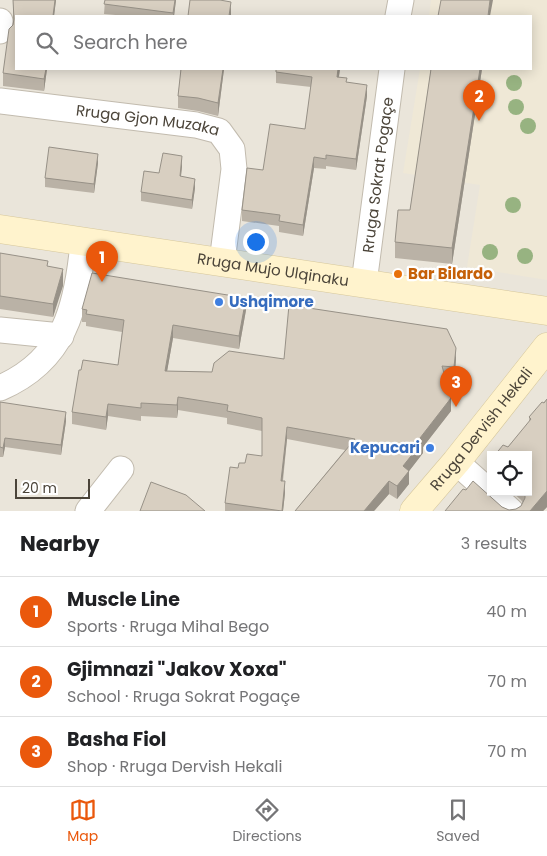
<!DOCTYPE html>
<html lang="en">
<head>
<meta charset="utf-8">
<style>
  :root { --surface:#fff; --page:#f2f2f2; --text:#202124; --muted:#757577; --line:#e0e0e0; --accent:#ea580c }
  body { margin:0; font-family:Poppins,sans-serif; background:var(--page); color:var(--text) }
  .controls { position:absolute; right:15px; bottom:15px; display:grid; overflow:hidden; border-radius:0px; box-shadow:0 2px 12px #0003 }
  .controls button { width:45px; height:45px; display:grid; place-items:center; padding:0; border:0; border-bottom:1px solid var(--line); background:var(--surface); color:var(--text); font:25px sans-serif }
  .scale { position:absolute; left:15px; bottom:12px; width:75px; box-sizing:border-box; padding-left:5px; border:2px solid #4b4439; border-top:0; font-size:14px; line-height:18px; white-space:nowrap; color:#4b4439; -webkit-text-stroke:4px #fff; paint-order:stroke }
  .you { position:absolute; left:255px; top:241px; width:18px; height:18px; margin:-12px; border:4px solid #fff; border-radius:50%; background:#1a73e8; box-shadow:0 0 0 8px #1a73e833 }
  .badge { display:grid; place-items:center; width:32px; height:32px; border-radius:50%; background:var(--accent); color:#fff; font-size:16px; font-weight:700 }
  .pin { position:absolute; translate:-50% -41px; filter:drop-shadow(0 1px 2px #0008) }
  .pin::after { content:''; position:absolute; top:26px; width:18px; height:15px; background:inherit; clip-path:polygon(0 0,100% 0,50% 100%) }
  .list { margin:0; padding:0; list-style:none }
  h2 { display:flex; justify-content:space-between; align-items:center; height:65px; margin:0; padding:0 20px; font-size:21px }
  h2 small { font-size:16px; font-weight:400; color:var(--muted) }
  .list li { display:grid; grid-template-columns:32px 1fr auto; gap:15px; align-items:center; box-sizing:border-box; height:70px; padding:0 20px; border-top:1px solid var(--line) }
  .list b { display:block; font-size:19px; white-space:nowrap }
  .list p { margin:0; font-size:16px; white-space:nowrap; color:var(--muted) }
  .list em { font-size:16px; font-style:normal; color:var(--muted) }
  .icon { flex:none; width:28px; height:28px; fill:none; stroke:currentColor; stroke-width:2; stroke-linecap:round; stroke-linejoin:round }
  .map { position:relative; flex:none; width:547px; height:511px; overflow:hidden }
  .search { position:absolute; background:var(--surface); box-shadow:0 2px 12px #0003; left:15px; right:15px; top:15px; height:55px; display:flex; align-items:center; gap:12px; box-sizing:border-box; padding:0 18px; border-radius:0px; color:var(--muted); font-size:19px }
  .sheet { height:275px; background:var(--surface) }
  nav { display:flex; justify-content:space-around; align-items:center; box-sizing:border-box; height:70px; border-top:1px solid var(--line); background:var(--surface); font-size:14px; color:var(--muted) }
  nav a { display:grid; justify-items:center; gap:2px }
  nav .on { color:var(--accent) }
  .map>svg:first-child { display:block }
  .residential { fill:#eae5da; fill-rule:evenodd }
  .education { fill:#efe8d6 }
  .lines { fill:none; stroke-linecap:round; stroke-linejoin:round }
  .street-casing { stroke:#c2bbae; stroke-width:27 }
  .secondary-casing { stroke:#d6c79b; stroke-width:29 }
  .street { stroke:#fff; stroke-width:25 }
  .secondary { stroke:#fff3cd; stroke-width:28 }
  .tree { fill:#97b381 }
  .wall { fill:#bab2a6 }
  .shaded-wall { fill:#979187 }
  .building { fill:#d8cfc1; stroke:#979187 }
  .food-dot { fill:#e8710a; stroke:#fff; stroke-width:2 }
  .shop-dot { fill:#3f7fe0; stroke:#fff; stroke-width:2 }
  .labels { text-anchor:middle; stroke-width:4.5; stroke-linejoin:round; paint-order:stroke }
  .street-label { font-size:15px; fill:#4b4439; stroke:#fff }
  .food-label { font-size:15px; font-weight:bold; fill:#c56008; stroke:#fff; text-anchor:start }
  .shop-label { font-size:15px; font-weight:bold; fill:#366cbe; stroke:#fff; text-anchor:start }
</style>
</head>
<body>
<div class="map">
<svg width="547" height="511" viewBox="0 0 547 511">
  <rect width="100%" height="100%" fill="#f6f3ec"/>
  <path class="residential" d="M0 0H547V511H0ZM16 16H531V69H16ZM491 455H528V492H491Z"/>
  <path class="education" d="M431 0H547V280L467 267 480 185 403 173 420 69H531V16H429Z"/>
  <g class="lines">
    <defs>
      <g id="street">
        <path d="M398 16 401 0"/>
        <path d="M0 21V31"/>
        <path id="s1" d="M0 101 196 125 219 131 232 149 234 169 222 262"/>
        <path id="s2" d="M364 283 392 69"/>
        <path d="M0 330 61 336"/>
        <path d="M0 388C65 360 77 307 83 243"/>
        <path d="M456 462 511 511"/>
        <path d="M88 511 121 469"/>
      </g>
      <g id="secondary">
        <path id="s3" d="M0 229 547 311"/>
        <path id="s4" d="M414 511 456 462 547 347"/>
      </g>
    </defs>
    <use href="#street" class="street-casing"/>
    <use href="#secondary" class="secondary-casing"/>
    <use href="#street" class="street"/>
    <use href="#secondary" class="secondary"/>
  </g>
  <g class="tree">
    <circle cx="514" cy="83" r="8"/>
    <circle cx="516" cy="107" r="8"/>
    <circle cx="528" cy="126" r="8"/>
    <circle cx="513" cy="205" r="8"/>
    <circle cx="490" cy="252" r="8"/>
    <circle cx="525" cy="256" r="8"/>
  </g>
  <path class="wall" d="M13 0H56L54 16 16 69H47L44 91 3 86V73L13 22Z
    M105 0H176L174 16H127L104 14Z
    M181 69H224L218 116 198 111 178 108V96Z
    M276 69H340L339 77 367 96 356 170 326 166V169L314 168 303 236 279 232V226L242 221V210L263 170 305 129 311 87 276 83Z
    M431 69H482L452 264 395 258V242L410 210Z
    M98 163 94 193 45 187V178Z
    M182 166 181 176 195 188 192 209 141 201V192L159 173Z
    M0 253 48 266 63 281 53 317 0 309Z
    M82 309 246 310 239 349 173 338 167 371 212 372 284 359 456 360 454 380 446 379 451 411 423 447V453L409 471V484L397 499 389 494 374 511H295L345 450 287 439 283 481 285 493 283 511H225V503L238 468 245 463 262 456V431L227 424V418L178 410 177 418 141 416V421L108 416 106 430 72 424V412L81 370 118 365 122 332 86 326V322H82Z
    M547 399V507L543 511H445L502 507 509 510 516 509 521 506 523 503 521 500 512 492H528L508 447 529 422V417Z
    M0 402 66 421 61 455 5 447 3 457H0Z"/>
  <path class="shaded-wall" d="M55 0H56L54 16H53Z
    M175 0H176L174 16H173Z
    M490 0H493L490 16H488Z
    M231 2V16H229Z
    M46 69H47L44 91V79Z
    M223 69H224L218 116V103Z
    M338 69H340L337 88V77Z
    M480 69H482L452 264V248Z
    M367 85V96L356 170V159Z
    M98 154V163L94 193V184Z
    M182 156V166L180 185V176Z
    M314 157V168L303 236V225Z
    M195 179V188L192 209V200Z
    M63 269V286L53 317V304Z
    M246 298V310L239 349V336Z
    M173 325V338L165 383V371Z
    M456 348V360L454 380V367Z
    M178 397V410L177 418V405Z
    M451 398V411L423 447V453L403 479V466L420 438Z
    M108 404V416L106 430V417Z
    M66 412V421L61 455V445Z
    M287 427V439L281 493V481Z
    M5 438V447L3 457V448Z
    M409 471V484L397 499V486Z
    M285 481V493L283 511H282Z
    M389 481V494L374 511H364Z
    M547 491V507L543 511H530Z"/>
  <path class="building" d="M13 0H55L53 16H16V69H46L44 79 3 73 9 29 13 25 14 19Z
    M105 0H175L173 13 104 4Z
    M190 0H220L231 2 229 16H188Z
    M441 0H490L488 16H438Z
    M181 69H223L218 103 198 98 178 96Z
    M276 69H338L337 77 347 78 346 82 367 85 356 159 326 155V159L314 157 303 225 279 221 280 215 242 210 247 168 263 170 270 124 305 129 312 77 276 72Z
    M431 69H480L452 248 395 242 398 210H410Z
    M49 147 98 154 94 184 45 178Z
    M163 153 182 156 180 176 195 179 192 200 141 192 144 171 159 173Z
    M0 253 48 261 47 266 63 269 53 304 0 296Z
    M92 273 246 298 239 336 173 325 165 371 212 372 214 363 229 351 284 359 289 305 447 329 456 348 454 367 442 366 451 398 420 438 423 441 403 466 409 471 397 486 389 481 364 511H295L355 439 287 427 281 481H285L282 511 225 503 230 467 238 468 239 463H245L247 454 262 456V418L227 411 228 405 178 397 177 405 141 403V408L108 404 106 417 72 412 79 370H81L83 360 118 365 124 320 86 314 87 310 82 309Z
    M547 399V491L530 511H445L463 489 466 490 473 481 502 507 509 510 516 509 521 506 525 498V492H528V455H495L503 445 508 447 531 419 529 417 542 402 544 403Z
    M0 402 66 412 61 445 5 438 3 448 0 447Z
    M151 482 186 495 205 511H140Z"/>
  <circle class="food-dot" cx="398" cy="274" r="5"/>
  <g class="shop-dot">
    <circle cx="219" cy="302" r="5"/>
    <circle cx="430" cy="448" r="5"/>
  </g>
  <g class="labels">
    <g class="street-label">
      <text dy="5" stroke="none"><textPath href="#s1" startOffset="149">Rruga Gjon Muzaka</textPath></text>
      <text dy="5" stroke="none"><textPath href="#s2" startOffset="109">Rruga Sokrat Pogaçe</textPath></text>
      <text dy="5" stroke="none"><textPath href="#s3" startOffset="276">Rruga Mujo Ulqinaku</textPath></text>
      <text dy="5" stroke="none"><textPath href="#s4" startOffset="106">Rruga Dervish Hekali</textPath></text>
    </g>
    <g class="food-label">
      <text x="408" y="279">Bar Bilardo</text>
    </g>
    <g class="shop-label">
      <text x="229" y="307">Ushqimore</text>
      <text x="420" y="453" text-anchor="end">Kepucari</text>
    </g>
  </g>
</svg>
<div class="controls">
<button><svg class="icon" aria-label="locate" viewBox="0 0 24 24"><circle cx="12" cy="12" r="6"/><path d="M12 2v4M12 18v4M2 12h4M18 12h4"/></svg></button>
</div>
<div class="scale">20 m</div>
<div class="you"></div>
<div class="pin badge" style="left:102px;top:282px">1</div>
<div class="pin badge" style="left:479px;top:121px">2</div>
<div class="pin badge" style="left:456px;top:407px">3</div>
<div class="search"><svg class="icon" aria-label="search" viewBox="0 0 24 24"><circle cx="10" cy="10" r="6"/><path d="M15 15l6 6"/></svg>Search here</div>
</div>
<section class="sheet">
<h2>Nearby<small>3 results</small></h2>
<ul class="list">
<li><span class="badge">1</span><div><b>Muscle Line</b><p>Sports · Rruga Mihal Bego</p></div><em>40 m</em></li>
<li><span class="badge">2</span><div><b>Gjimnazi &quot;Jakov Xoxa&quot;</b><p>School · Rruga Sokrat Pogaçe</p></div><em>70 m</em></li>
<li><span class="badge">3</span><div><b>Basha Fiol</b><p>Shop · Rruga Dervish Hekali</p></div><em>70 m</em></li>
</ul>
</section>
<nav>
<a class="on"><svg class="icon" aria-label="map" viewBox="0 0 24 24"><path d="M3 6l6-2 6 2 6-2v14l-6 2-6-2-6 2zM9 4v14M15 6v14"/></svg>Map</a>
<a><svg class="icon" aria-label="directions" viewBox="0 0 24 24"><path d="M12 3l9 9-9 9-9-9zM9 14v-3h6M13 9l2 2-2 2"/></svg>Directions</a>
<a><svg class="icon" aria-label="saved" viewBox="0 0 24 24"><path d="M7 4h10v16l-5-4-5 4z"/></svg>Saved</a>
</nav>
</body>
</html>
